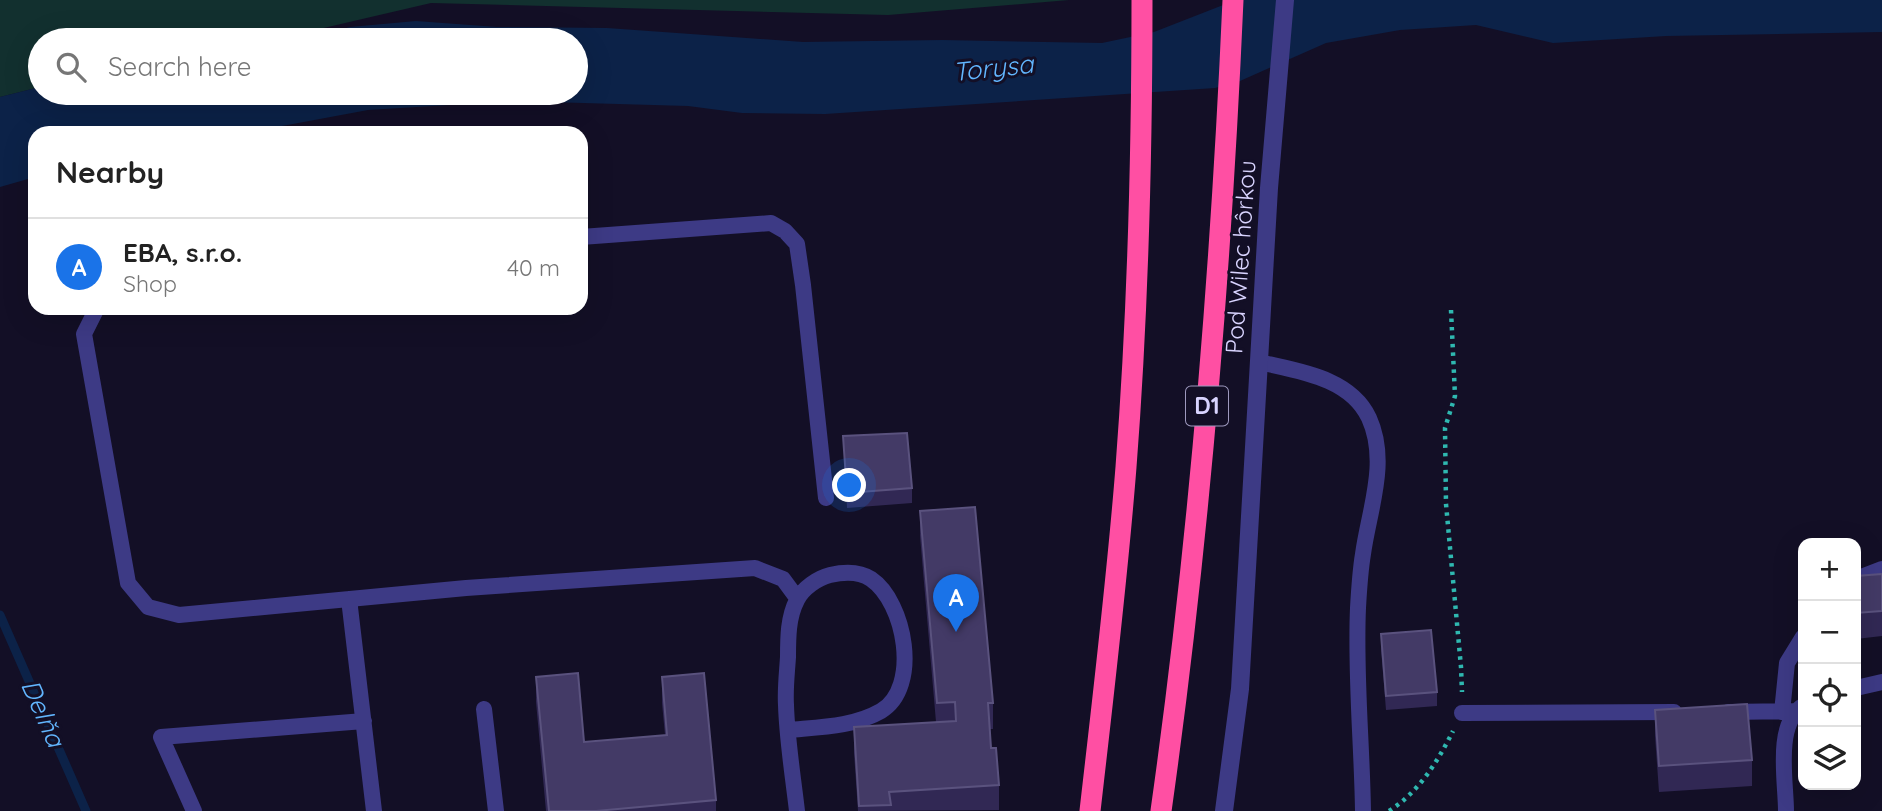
<!DOCTYPE html>
<html lang="en">
<head>
<meta charset="utf-8">
<style>
  :root { --surface:#fff; --page:#f2f2f2; --text:#222; --muted:#767676; --line:#e0e0e0; --accent:#1a73e8 }
  body { margin:0; font-family:Quicksand,sans-serif; background:var(--page); color:var(--text) }
  .controls { position:absolute; right:21px; bottom:21px; display:grid; overflow:hidden; border-radius:14px; box-shadow:0 7px 28px #0002 }
  .controls button { width:63px; height:63px; display:grid; place-items:center; padding:0; border:0; border-bottom:2px solid var(--line); background:var(--surface); color:var(--text); font:35px sans-serif }
  .you { position:absolute; left:850px; top:486px; width:24px; height:24px; margin:-18px; border:5px solid #fff; border-radius:50%; background:#1a73e8; box-shadow:0 0 0 10px #1a73e833 }
  .badge { display:grid; place-items:center; width:46px; height:46px; border-radius:50%; background:var(--accent); color:#fff; font-size:23px; font-weight:700 }
  .pin { position:absolute; translate:-50% -58px; filter:drop-shadow(0 2px 4px #0008) }
  .pin::after { content:''; position:absolute; top:37px; width:24px; height:21px; background:inherit; clip-path:polygon(0 0,100% 0,50% 100%) }
  .list { margin:0; padding:0; list-style:none }
  h2 { display:flex; justify-content:space-between; align-items:center; height:91px; margin:0; padding:0 28px; font-size:30px }
  h2 small { font-size:23px; font-weight:400; color:var(--muted) }
  .list li { display:grid; grid-template-columns:46px 1fr auto; gap:21px; align-items:center; box-sizing:border-box; height:98px; padding:0 28px; border-top:2px solid var(--line) }
  .list b { display:block; font-size:26px; white-space:nowrap }
  .list p { margin:0; font-size:23px; white-space:nowrap; color:var(--muted) }
  .list em { font-size:23px; font-style:normal; color:var(--muted) }
  .icon { flex:none; width:38px; height:38px; fill:none; stroke:currentColor; stroke-width:2; stroke-linecap:round; stroke-linejoin:round }
  .map { position:relative; flex:none; width:1882px; height:811px; overflow:hidden }
  .search { position:absolute; background:var(--surface); box-shadow:0 7px 28px #0002; left:28px; top:28px; width:560px; height:77px; display:flex; align-items:center; gap:18px; box-sizing:border-box; padding:0 24px; border-radius:38px; color:var(--muted); font-size:26px }
  .panel { position:absolute; background:var(--surface); box-shadow:0 7px 28px #0002; left:28px; top:126px; width:560px; height:189px; border-radius:21px }
  .map>svg:first-child { display:block }
  .green { fill:#12302f }
  .water { fill:#0c2248 }
  .lines { fill:none; stroke-linecap:round; stroke-linejoin:round }
  .stream { stroke:#0c2248; stroke-width:9 }
  .path { stroke:#2fb8b0; stroke-width:4.5; stroke-dasharray:3.5 5; stroke-linecap:butt }
  .lane { stroke:#3d3a85; stroke-width:16 }
  .street { stroke:#3d3a85; stroke-width:18 }
  .highway { stroke:#ff4fa3; stroke-width:21 }
  .wall { fill:#312854 }
  .building { fill:#433a66; stroke:#5a527e; stroke-width:2 }
  .labels { text-anchor:middle; stroke-width:6; stroke-linejoin:round; paint-order:stroke }
  .shield { fill:#130f26; stroke:#9e99be; stroke-width:2 }
  .shield-label { font-size:23px; font-weight:bold; fill:#d9d4ff }
  .street-label { font-size:24px; fill:#d9d4ff; stroke:#130f26 }
  .water-label { font-size:26px; font-style:italic; fill:#62b6ff; stroke:#130f26 }
</style>
</head>
<body>
<div class="map">
<svg width="1882" height="811" viewBox="0 0 1882 811">
  <rect width="100%" height="100%" fill="#130f26"/>
  <path class="green" d="M0 0H1069L888 15 431 3 272 40H40V87L0 97Z"/>
  <path class="water" d="M1236 0H1882V32L1666 36 1553 43 1476 25 1400 30 1326 43 1240 81 1215 88 825 114 742 113 688 106 513 101 368 110 244 133H35V177L0 187V97L40 87V93H576V40H301L350 27 416 21 497 27 607 28 803 42 942 40 1102 43 1154 32Z"/>
  <g class="lines">
    <path class="stream" d="M0 615 86 811"/>
    <path class="path" d="M1451 310 1455 396 1445 428 1446 504 1461 667 1462 692
      M1389 811C1419 792 1438 761 1453 731"/>
    <path class="lane" d="M581 237 771 223 785 231 797 244 803 285 826 498
      M97 308 84 334 128 583 148 607 179 615 466 588 755 568 783 579 797 598
      M1259 362C1297 371 1350 377 1369 418 1389 462 1369 510 1363 554 1360 572 1359 590 1358 608 1355 675 1362 743 1363 811
      M1856 579 1882 569
      M349 599 374 811
      M1856 688 1882 682
      M484 709 496 811
      M1728 712 1796 711
      M1782 712 1787 663 1803 637
      M1462 713 1674 712
      M788 730C820 727 853 727 881 711 921 687 905 602 871 579 859 571 843 572 830 575 818 578 803 588 797 600 788 617 788 638 788 657 787 673 785 689 786 705 787 740 793 776 797 811
      M194 811 161 737 364 721
      M1786 811C1786 782 1775 727 1801 707"/>
    <path class="street" d="M1224 811 1240 689 1269 188 1285 0"/>
    <path class="highway" d="M1090 811C1103 697 1117 582 1126 467 1138 312 1142 156 1142 0
      M1161 811C1199 542 1221 272 1233 0"/>
  </g>
  <path class="wall" d="M843 436 912 488V503L847 508Z
    M920 511 993 703V729H990L991 748 999 785V810L858 811 854 753V727L936 722 920 536Z
    M1882 574V636L1856 639V576Z
    M1381 634 1437 692V706L1386 710 1381 649Z
    M536 677 584 742 665 735 662 703V677L716 800V811H546L536 702Z
    M1655 710 1752 760V786L1659 792 1655 736Z"/>
  <path class="building" d="M907 433 912 488 847 493 843 436Z
    M975 507 993 703H988L991 748H996L999 785 889 792 891 805 859 806 854 727 956 721 955 702 937 703 920 511Z
    M1882 574V611L1856 613V576Z
    M1431 630 1437 692 1386 696 1381 634Z
    M578 673 584 742 667 735 662 677 704 673 716 800 596 811H549L536 677Z
    M1747 704 1752 760 1659 766 1655 710Z"/>
  <g class="labels">
    <rect class="shield" x="1186" y="386.5" width="42" height="39" rx="5"/>
    <g class="shield-label">
      <text x="1207" y="414">D1</text>
    </g>
    <g class="street-label">
      <text transform="translate(1241 257) rotate(-86)" y="8">Pod Wilec hôrkou</text>
    </g>
    <g class="water-label">
      <text transform="translate(993 68) rotate(-6)" y="9">Torysa</text>
      <text transform="translate(43 713) rotate(66)" y="9">Delňa</text>
    </g>
  </g>
</svg>
<div class="controls">
<button>+</button>
<button>−</button>
<button><svg class="icon" aria-label="locate" viewBox="0 0 24 24"><circle cx="12" cy="12" r="6"/><path d="M12 2v4M12 18v4M2 12h4M18 12h4"/></svg></button>
<button><svg class="icon" aria-label="layers" viewBox="0 0 24 24"><path d="M12 4l9 5-9 5-9-5zM3 14l9 5 9-5"/></svg></button>
</div>
<div class="you"></div>
<div class="pin badge" style="left:956px;top:632px">A</div>
<div class="search"><svg class="icon" aria-label="search" viewBox="0 0 24 24"><circle cx="10" cy="10" r="6"/><path d="M15 15l6 6"/></svg>Search here</div>
<section class="panel">
<h2>Nearby<small></small></h2>
<ul class="list">
<li><span class="badge">A</span><div><b>EBA, s.r.o.</b><p>Shop</p></div><em>40 m</em></li>
</ul>
</section>
</div>
</body>
</html>
